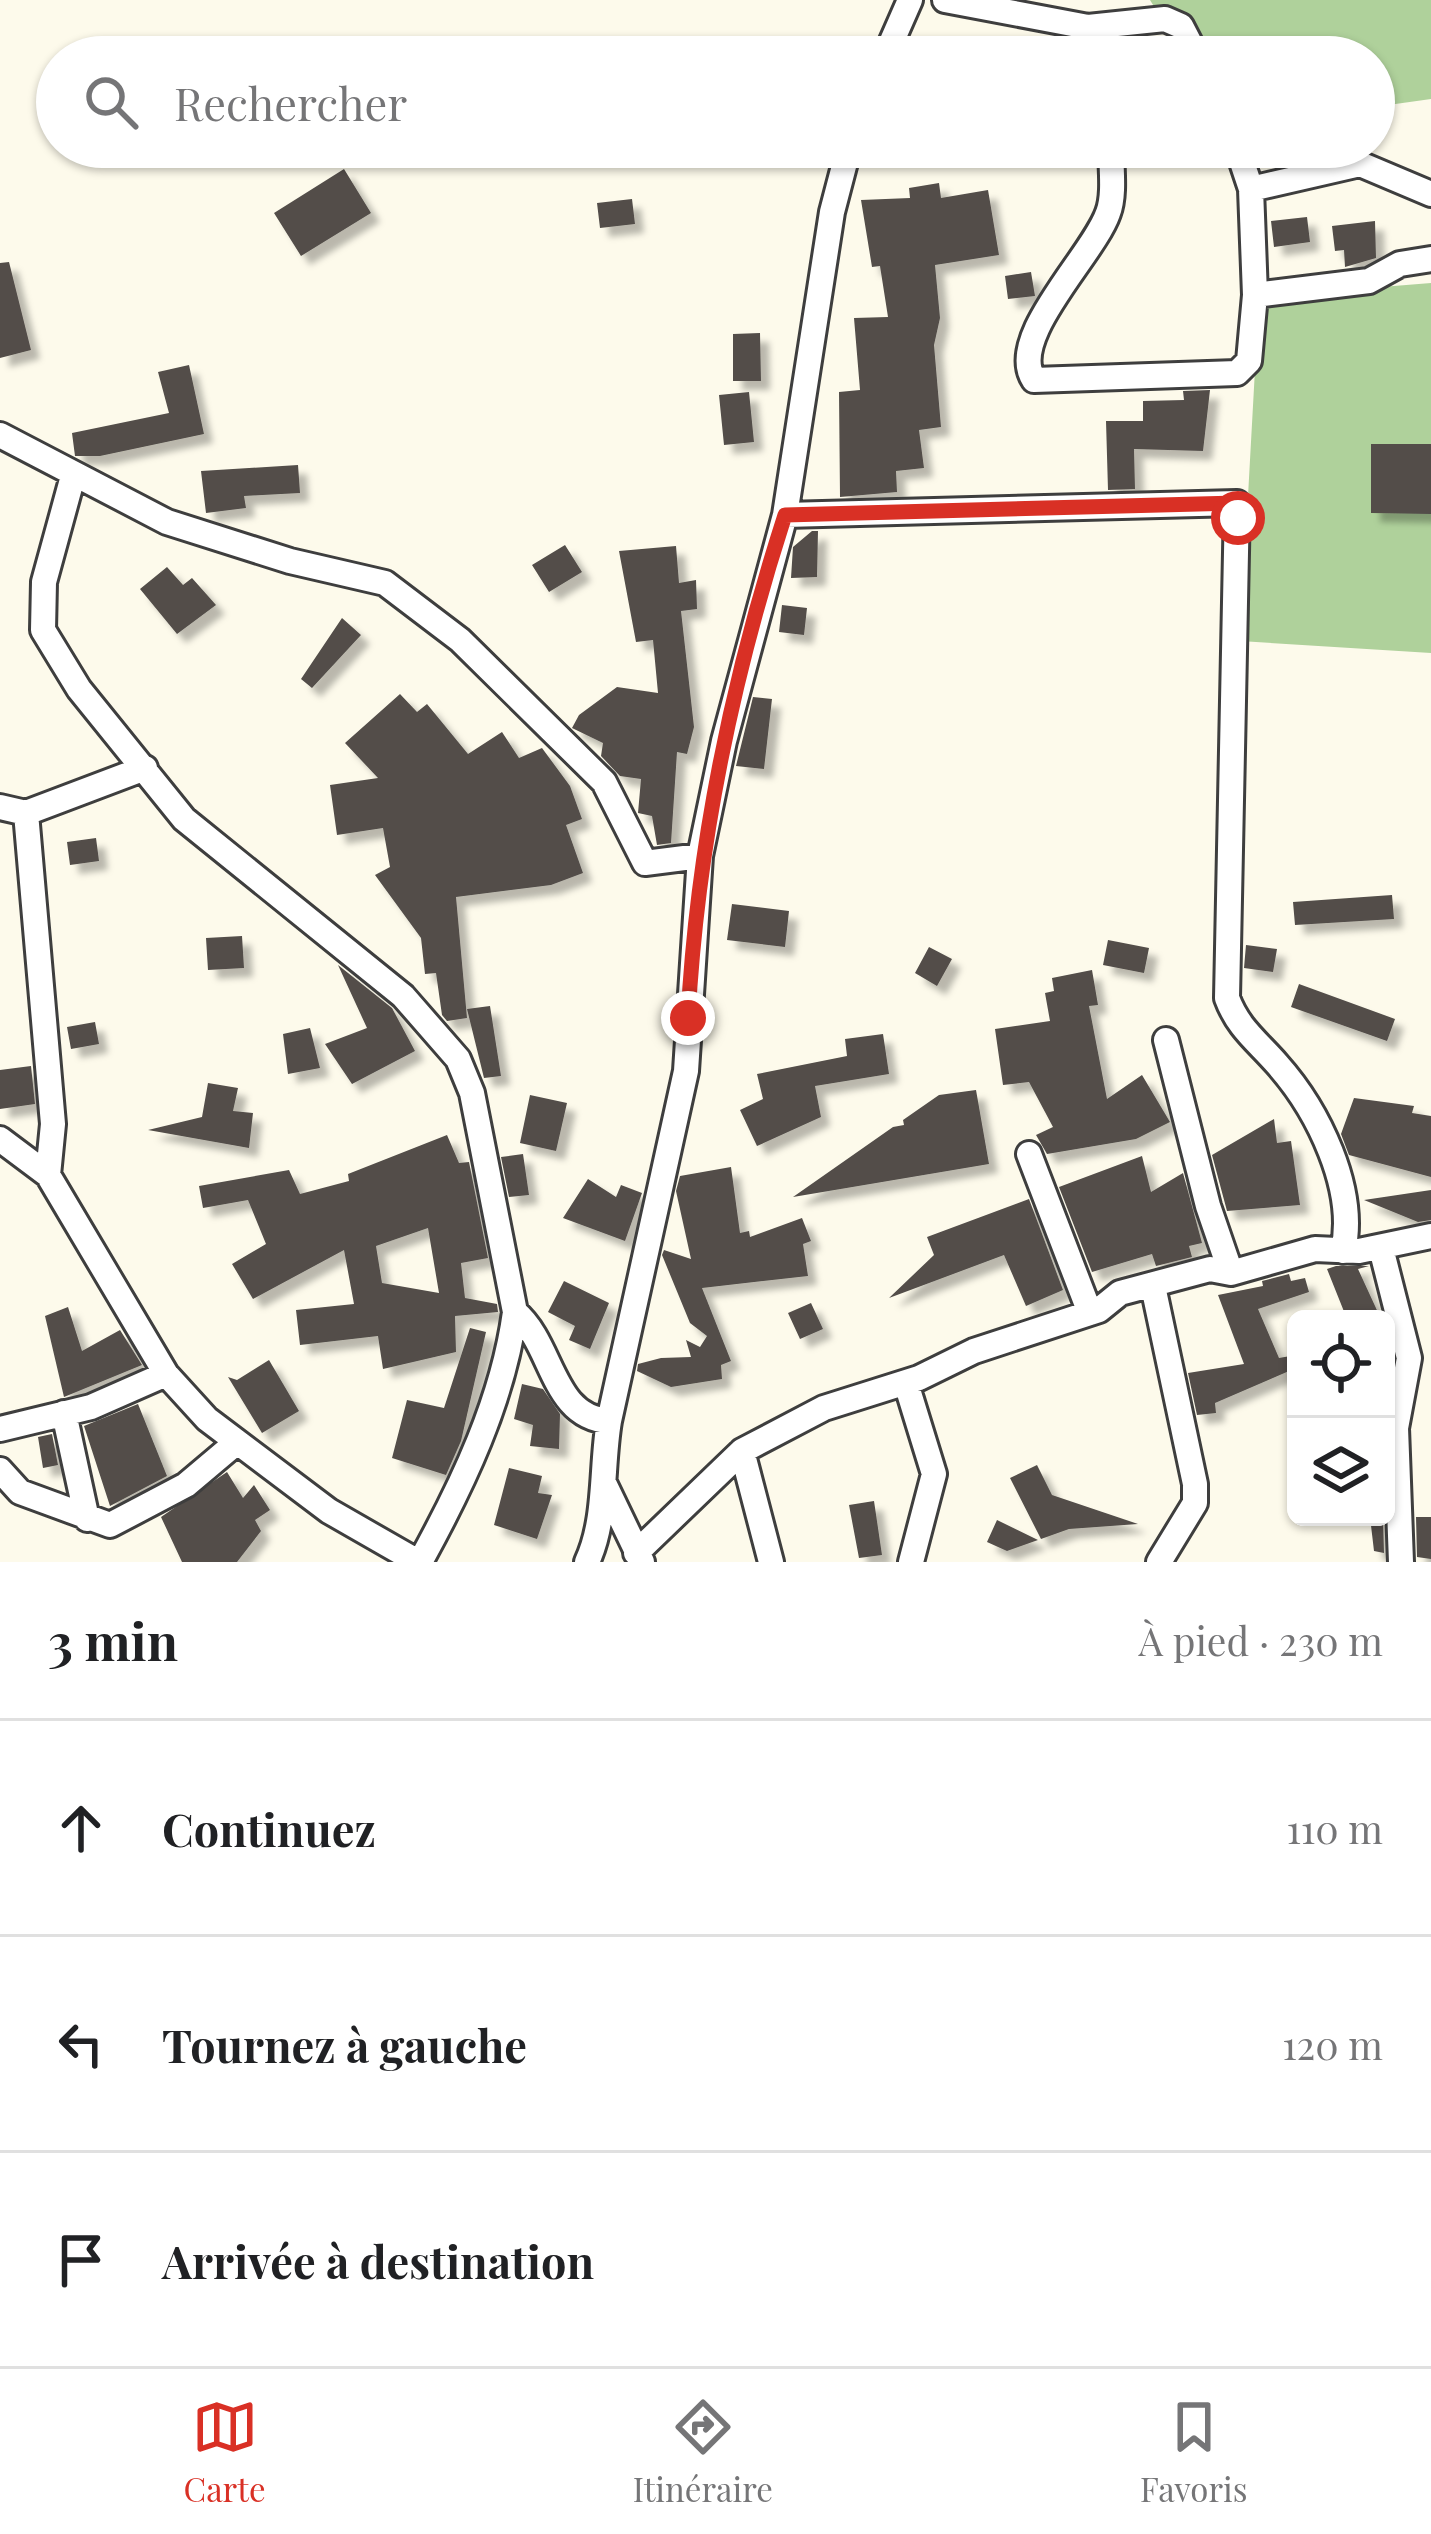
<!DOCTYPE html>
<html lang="fr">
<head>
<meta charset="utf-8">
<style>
  :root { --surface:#fff; --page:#f2f2f2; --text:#202124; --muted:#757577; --line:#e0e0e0; --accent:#d93025 }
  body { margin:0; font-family:"Playfair Display",serif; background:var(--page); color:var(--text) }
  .controls { position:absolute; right:36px; bottom:36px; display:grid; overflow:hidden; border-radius:18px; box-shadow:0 3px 9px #0004 }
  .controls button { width:108px; height:108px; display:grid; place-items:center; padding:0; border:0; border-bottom:3px solid var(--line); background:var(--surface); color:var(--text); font:60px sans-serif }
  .stop { position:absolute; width:36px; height:36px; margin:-27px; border:9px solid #d93025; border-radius:50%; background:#fff }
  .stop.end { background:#d93025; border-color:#fff; box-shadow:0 3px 12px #0008 }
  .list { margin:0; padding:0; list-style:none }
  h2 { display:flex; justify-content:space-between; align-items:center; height:156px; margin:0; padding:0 48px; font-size:51px }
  h2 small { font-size:39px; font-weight:400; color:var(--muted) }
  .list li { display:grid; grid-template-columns:78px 1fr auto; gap:36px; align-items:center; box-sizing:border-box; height:216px; padding:0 48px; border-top:3px solid var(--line) }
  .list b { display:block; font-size:45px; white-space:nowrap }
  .list em { font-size:39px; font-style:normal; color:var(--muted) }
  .icon { flex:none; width:66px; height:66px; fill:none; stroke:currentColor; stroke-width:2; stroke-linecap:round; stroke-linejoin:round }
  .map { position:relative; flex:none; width:1431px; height:1562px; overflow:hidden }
  .search { position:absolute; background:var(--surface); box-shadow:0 3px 9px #0004; left:36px; right:36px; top:36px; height:132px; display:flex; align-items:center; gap:30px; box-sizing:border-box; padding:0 42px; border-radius:66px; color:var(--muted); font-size:45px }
  .sheet { height:804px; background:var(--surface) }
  nav { display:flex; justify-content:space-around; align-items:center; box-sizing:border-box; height:168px; border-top:3px solid var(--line); background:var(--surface); font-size:33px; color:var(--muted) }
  nav a { display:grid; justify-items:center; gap:6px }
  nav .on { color:var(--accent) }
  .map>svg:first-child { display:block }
  .forest { fill:#afd19b }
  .building { fill:#524d49; fill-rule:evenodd; filter:url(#shadow) }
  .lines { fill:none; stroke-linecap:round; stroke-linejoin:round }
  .street-casing { stroke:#3e3e3e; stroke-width:30 }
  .street { stroke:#fff; stroke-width:24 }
  .route { stroke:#d93025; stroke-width:15 }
</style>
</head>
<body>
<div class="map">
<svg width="1431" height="1562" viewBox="0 0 1431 1562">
  <defs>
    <filter id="shadow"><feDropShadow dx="9" dy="9" stdDeviation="3" flood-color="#0004"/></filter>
  </defs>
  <rect width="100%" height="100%" fill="#fdfaeb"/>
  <path class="forest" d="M1150 0H1431V99L1374 107V57H1185Z
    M1431 283V653L1240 641 1259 297Z"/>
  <path class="building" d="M344 169 371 213 301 256 274 213Z
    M939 183 941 198 988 190 999 255 935 265 940 318 934 345 941 427 919 430 924 468 896 471 897 492 840 497 839 392 860 390 854 318 888 317 880 266 872 267 861 200 910 198 909 188Z
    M632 199 635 224 600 228 597 203Z
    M1307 217 1310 242 1274 247 1271 221Z
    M1375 221 1376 258 1345 267 1344 250 1335 251 1332 226Z
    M9 262 31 350 0 358V263Z
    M1031 272 1035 296 1008 299 1005 276Z
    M760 333 761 381H733V334Z
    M189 365 204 434 100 456H75L72 433 169 413 158 372Z
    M1210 390 1203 451 1134 449 1135 489 1108 490 1106 421H1143V401L1184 400 1183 391Z
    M749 392 754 442 724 445 719 395Z
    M1371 444H1431V514L1371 513Z
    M298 465 300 493 244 496 246 508 206 513 201 471Z
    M812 531H818L817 577 791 578 793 547Z
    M565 545 582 572 549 592 532 565Z
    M676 546 679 583 696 580 697 609 681 611 694 727 687 754 677 752 671 843 657 845 652 816 638 813 641 779 620 776 601 756 603 743 572 728 579 715 617 687 658 693 653 640 636 642 619 551Z
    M167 567 183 585 192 578 216 605 177 634 140 589Z
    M782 605 807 608 804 635 779 632Z
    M342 618 361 635 312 688 301 679Z
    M400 694 417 712 427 704 468 754 502 732 519 758 542 748 570 786 582 819 566 825 583 873 551 885 456 897 467 1018 447 1021 442 1015 436 973 425 974 421 938 375 875 390 867 383 828 337 835 330 785 378 778 345 743Z
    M753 697 772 699 764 769 736 766Z
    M96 838 99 861 70 865 67 842Z
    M1392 895 1394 919 1295 925 1293 902Z
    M732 904 789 911 785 947 727 940Z
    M242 936 244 968 208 970 206 938Z
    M1108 940 1149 948 1144 973 1103 965Z
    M1246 945 1277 949 1273 972 1244 968Z
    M929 947 952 959 937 986 915 973Z
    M338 965 392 1008 415 1051 352 1084 325 1044 367 1028Z
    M1092 970 1098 1005 1089 1006 1107 1099 1142 1075 1170 1122 1136 1139 1047 1154 1036 1135 1053 1127 1029 1082 1003 1085 995 1029 1050 1021 1045 993 1054 991 1052 978Z
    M1299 984 1395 1019 1387 1041 1291 1007Z
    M490 1006 501 1076 484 1078 467 1009Z
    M95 1022 99 1044 71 1049 67 1027Z
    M310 1028 320 1068 288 1074 283 1034Z
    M883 1034 889 1074 815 1086 821 1117 757 1146 740 1110 763 1099 757 1074 847 1056 845 1039Z
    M31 1066 35 1104 0 1109V1070Z
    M208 1083 238 1088 233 1111 253 1113 249 1148 148 1130 202 1117Z
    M976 1090 989 1164 793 1197 893 1127 904 1125 903 1120 939 1095Z
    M530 1095 567 1103 556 1151 520 1143Z
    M1354 1098 1414 1106 1412 1113 1431 1116V1177L1349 1155 1341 1134Z
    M1274 1119 1277 1143 1291 1141 1300 1205 1227 1211 1212 1155Z
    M447 1135 459 1163 469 1162 488 1258 461 1263 465 1298 497 1304 498 1312 455 1316 456 1352 383 1369 378 1336 300 1345 296 1310 354 1304 344 1250 253 1299 232 1264 266 1244 248 1200 203 1208 199 1186 289 1170 300 1194 349 1181 348 1174ZM428 1228 439 1293 382 1283 376 1246Z
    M523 1154 529 1195 509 1197 501 1157Z
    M1142 1156 1151 1192 1183 1173 1202 1243 1189 1246 1192 1257 1156 1266 1152 1254 1092 1272 1059 1187Z
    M731 1167 740 1233 749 1231 750 1237 802 1218 811 1241 803 1244 808 1276 702 1288 731 1361 721 1365 722 1379 671 1387 637 1371 638 1364 661 1358 691 1357 686 1340 700 1347 707 1336 690 1323 662 1255 664 1250 691 1259 676 1191 680 1176Z
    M588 1179 616 1197 621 1185 642 1193 625 1241 563 1218Z
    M1431 1190V1220L1418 1222 1364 1200Z
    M1029 1199 1063 1290 1026 1306 1004 1255 889 1298 934 1255 927 1237Z
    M1336 1266H1369L1358 1269 1381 1319H1347L1327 1269Z
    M1289 1274 1291 1281 1305 1278 1309 1292 1258 1309 1279 1358 1296 1355V1368L1215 1403 1216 1413 1197 1415 1188 1373 1244 1364 1218 1295 1263 1286 1262 1281Z
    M564 1281 609 1303 590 1349 569 1340 575 1326 548 1312Z
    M811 1303 823 1329 800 1339 788 1313Z
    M68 1307 82 1351 120 1330 142 1365 64 1397 45 1316Z
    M470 1328 486 1332 461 1441 446 1475 392 1458 407 1400 444 1408Z
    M269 1360 299 1411 262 1433 228 1377 237 1380Z
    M522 1384 543 1389 560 1414 559 1449 530 1446 533 1425 514 1419Z
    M138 1404 167 1476 110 1506 84 1426Z
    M52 1434 58 1465 43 1468 38 1437Z
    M1037 1465 1052 1495 1138 1524 1069 1529 1041 1539 1010 1478Z
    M509 1468 542 1476 538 1493 552 1495 537 1539 494 1525Z
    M227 1472 243 1498 254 1485 270 1510 255 1520 261 1531 237 1562H182L161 1517Z
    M874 1501 882 1555 859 1558 849 1505Z
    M1370 1517H1383L1384 1553 1374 1551Z
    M1416 1517H1431V1559L1417 1557Z
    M997 1520 1038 1540 1007 1551 987 1542Z"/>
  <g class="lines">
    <defs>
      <path id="street" d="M945 0 1088 27 1165 19 1181 26 1197 57
        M1088 27 1093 57
        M885 57 910 0
        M1111 147C1111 167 1115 195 1108 213 1093 256 1006 338 1034 380L1237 373 1249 361 1255 295 1369 281 1400 264 1431 259
        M1237 147 1251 189 1360 164 1431 194
        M1251 189 1255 295
        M0 435 167 522 290 561 385 583 460 640 604 782 645 863 700 856
        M73 476 44 582 43 630 79 689 184 819 403 996 458 1059 472 1093 515 1312C554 1345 551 1417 609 1421
        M785 515 1237 503 1227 998C1238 1028 1257 1041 1277 1064 1318 1110 1357 1189 1343 1251
        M0 807 26 813
        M1166 1040 1208 1206 1231 1273
        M0 1139 48 1175 166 1374 207 1419 329 1511 418 1562
        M1029 1154 1090 1313
        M48 1175 53 1124 26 813 145 768
        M1381 1248 1409 1358 1396 1428 1401 1562
        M1153 1286 1195 1484V1503L1159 1562
        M906 1383 934 1474 911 1562
        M64 1413 87 1519
        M0 1429 91 1407 166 1374
        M742 1451 771 1562
        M0 1470 20 1492 110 1525 186 1485 237 1442
        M604 1483 642 1562
        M636 1553 742 1451 824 1408 919 1378 974 1351 1099 1310 1120 1293 1210 1269 1231 1273 1315 1249 1359 1251 1431 1236
        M420 1562C463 1484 503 1400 515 1312
        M587 1562C607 1519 601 1468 609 1421L686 1071 700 856 724 741 785 515 832 212 849 147"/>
    </defs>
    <use href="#street" class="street-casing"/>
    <use href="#street" class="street"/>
  </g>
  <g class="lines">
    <path class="route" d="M688 1018C697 846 732 679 785 515L1237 503 1238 518"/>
  </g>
</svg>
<div class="controls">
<button><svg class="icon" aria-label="locate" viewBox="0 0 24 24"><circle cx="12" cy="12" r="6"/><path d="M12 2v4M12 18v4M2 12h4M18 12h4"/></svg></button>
<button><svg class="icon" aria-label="layers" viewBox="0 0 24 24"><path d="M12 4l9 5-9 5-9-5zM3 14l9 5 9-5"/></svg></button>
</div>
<div class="stop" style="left:1238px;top:518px"></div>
<div class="stop end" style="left:688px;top:1018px"></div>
<div class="search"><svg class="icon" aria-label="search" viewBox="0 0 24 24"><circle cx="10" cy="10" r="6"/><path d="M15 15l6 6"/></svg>Rechercher</div>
</div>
<section class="sheet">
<h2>3 min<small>À pied · 230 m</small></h2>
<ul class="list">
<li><svg class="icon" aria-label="ahead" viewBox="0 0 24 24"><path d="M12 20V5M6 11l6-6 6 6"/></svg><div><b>Continuez</b></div><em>110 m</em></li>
<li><svg class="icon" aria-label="left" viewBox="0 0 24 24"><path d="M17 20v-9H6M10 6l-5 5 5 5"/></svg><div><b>Tournez à gauche</b></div><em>120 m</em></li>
<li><svg class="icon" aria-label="arrive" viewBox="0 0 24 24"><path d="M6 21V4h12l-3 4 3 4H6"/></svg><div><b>Arrivée à destination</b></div></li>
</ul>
</section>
<nav>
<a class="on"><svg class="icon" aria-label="map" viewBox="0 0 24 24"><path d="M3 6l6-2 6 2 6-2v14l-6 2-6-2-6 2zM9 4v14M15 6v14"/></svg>Carte</a>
<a><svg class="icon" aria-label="directions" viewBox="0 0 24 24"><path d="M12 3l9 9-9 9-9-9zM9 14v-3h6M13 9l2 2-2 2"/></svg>Itinéraire</a>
<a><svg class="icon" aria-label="saved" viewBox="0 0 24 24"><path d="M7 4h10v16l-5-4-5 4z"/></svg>Favoris</a>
</nav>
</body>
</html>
